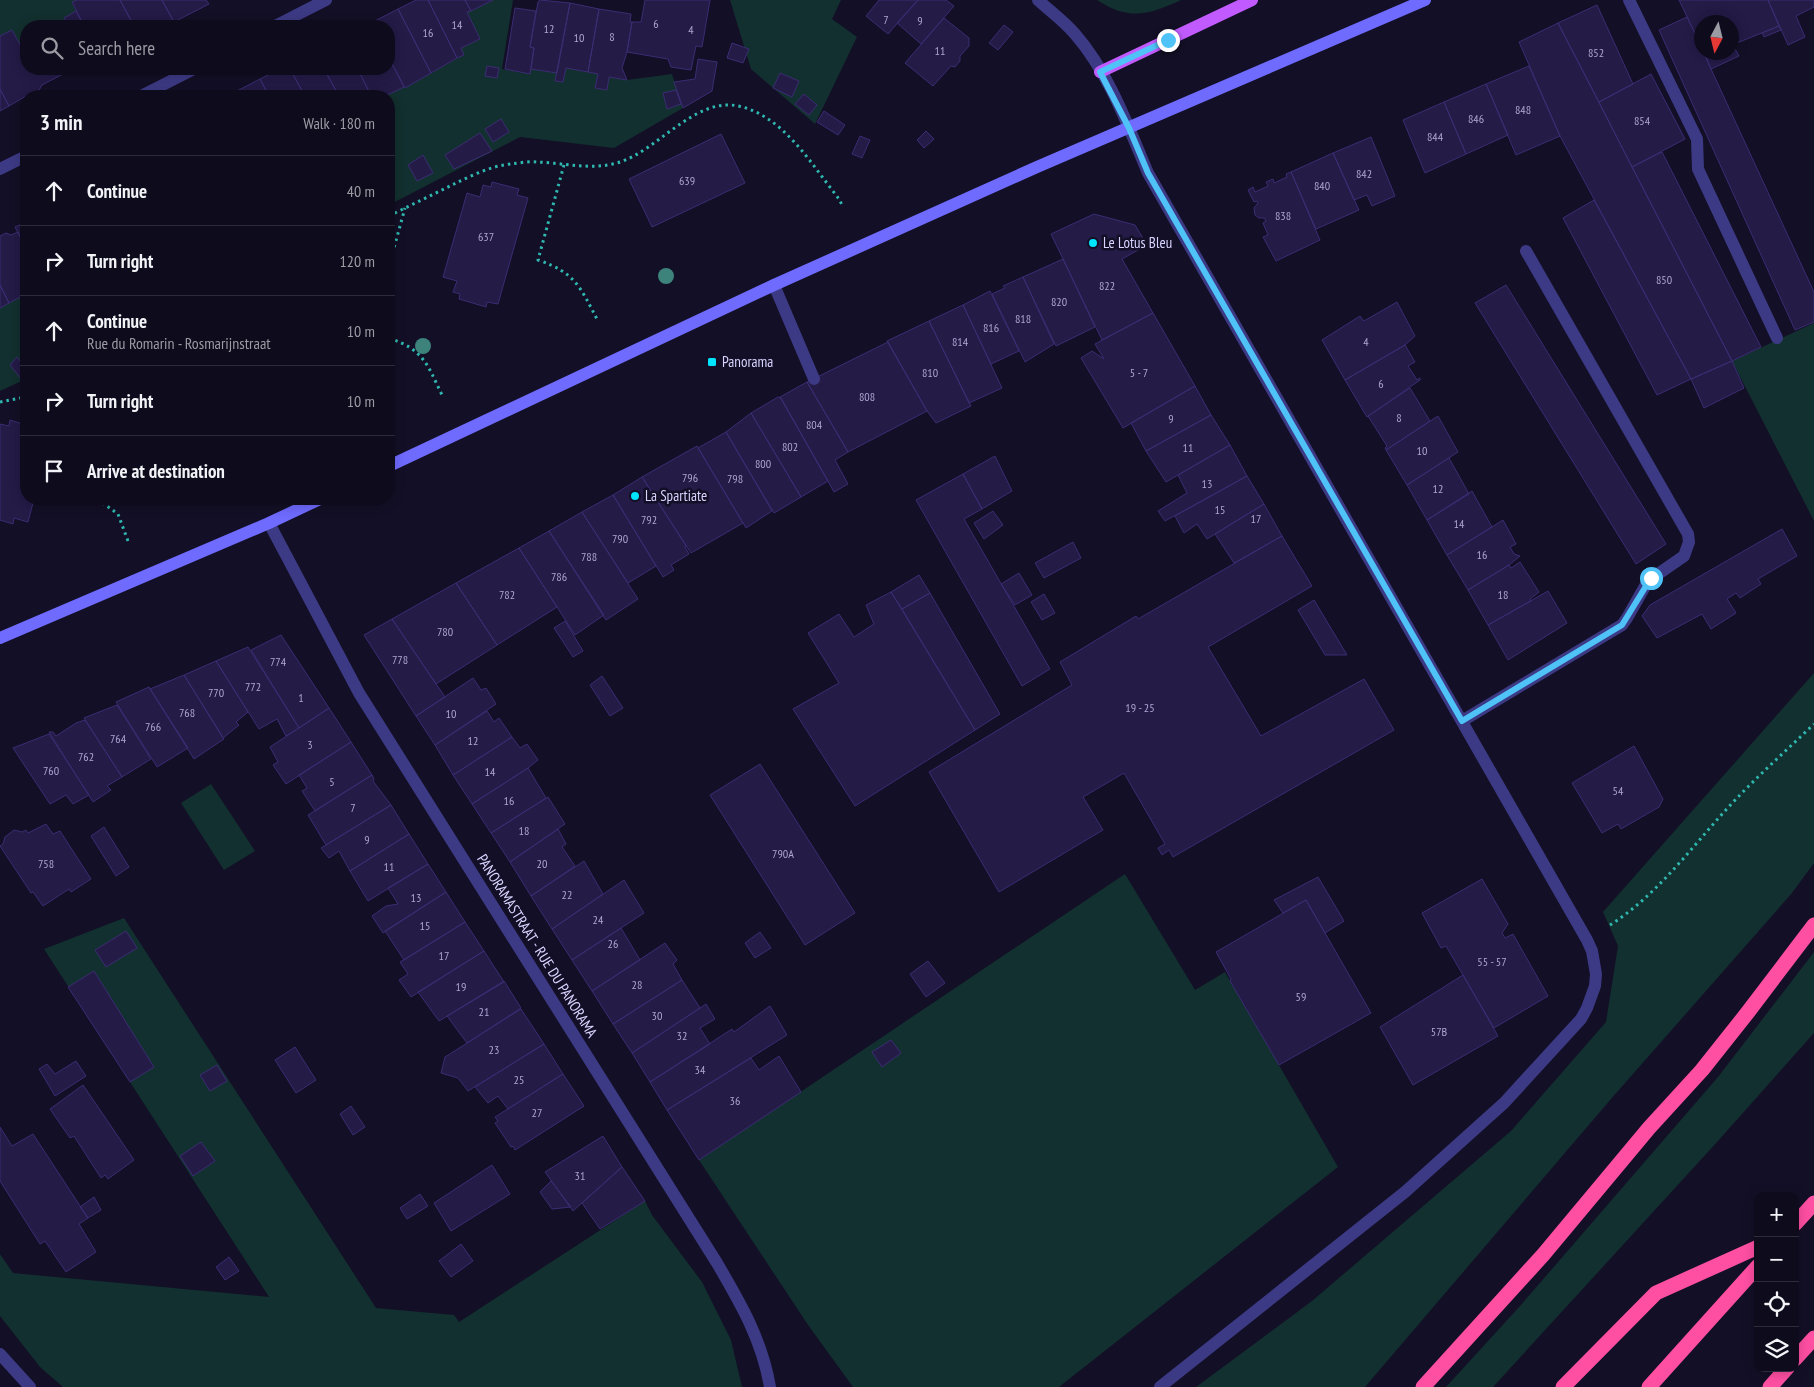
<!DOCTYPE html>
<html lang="en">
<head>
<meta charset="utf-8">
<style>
  :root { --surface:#0e0b1c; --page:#171425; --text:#f1f3f6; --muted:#9b9ba3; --line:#2e2b3b }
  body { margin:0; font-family:"PT Sans Narrow",sans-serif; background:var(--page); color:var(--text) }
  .controls { position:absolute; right:15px; bottom:15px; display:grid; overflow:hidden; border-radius:10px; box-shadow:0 2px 12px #0003 }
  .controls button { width:45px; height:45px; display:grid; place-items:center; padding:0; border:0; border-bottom:1px solid var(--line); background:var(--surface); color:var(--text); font:25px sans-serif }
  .compass { position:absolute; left:1694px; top:15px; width:45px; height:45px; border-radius:50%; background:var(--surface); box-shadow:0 2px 12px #0003; rotate:187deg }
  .stop { position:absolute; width:15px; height:15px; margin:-11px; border:4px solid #4fc3f7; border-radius:50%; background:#fff }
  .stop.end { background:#4fc3f7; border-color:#fff; box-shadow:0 1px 5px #0008 }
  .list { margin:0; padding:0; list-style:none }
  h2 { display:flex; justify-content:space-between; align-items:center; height:65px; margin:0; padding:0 20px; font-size:21px }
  h2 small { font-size:16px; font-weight:400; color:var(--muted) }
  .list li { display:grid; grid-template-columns:32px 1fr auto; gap:15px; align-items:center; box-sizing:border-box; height:70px; padding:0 20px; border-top:1px solid var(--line) }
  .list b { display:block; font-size:19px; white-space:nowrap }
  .list p { margin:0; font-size:16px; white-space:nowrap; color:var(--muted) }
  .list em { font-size:16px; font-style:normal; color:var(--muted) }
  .icon { flex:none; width:28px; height:28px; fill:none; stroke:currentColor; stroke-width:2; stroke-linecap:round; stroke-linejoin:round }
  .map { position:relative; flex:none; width:1814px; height:1387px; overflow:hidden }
  .search { position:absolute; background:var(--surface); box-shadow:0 2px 12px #0003; left:20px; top:20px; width:375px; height:55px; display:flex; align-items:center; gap:12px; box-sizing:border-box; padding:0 18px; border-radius:20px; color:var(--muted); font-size:19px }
  .panel { position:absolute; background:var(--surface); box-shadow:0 2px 12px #0003; left:20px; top:90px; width:375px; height:415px; border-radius:20px }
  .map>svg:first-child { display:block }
  .green { fill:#12302f }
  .building { fill:#241b47; stroke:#3b2d73 }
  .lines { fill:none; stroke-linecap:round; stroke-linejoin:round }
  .path { stroke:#2fb8b0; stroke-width:3; stroke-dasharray:2.5 4; stroke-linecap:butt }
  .lane { stroke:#3d3a85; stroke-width:12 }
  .street { stroke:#3d3a85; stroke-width:12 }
  .secondary { stroke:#6f6bff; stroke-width:12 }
  .primary { stroke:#c25bff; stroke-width:12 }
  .highway { stroke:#ff4fa3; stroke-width:15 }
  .tree { fill:#3d827b }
  .route { stroke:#4fc3f7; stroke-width:6 }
  .poi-dot { fill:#00e5ff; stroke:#130f26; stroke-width:2 }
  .labels { text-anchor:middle; stroke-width:5; stroke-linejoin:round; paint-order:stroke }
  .number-label { font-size:12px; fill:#aca6d1 }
  .poi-label { font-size:15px; fill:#d9d4ff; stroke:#130f26; text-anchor:start }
  .street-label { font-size:15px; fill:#d9d4ff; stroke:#130f26 }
</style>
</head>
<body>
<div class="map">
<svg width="1814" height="1387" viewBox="0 0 1814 1387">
  <rect width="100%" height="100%" fill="#130f26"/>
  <path class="green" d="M0 0H77L72 3 76 11 64 18 69 26H26V48L23 50 12 30 0 36Z
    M493 0H513L502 69 530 74 531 69 557 73 556 81 563 82 566 68 598 74 595 88 607 90 609 77 627 80 672 74 683 108 614 148 520 137 389 205V96H385L404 87 405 88 463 55 461 48 480 39 467 12Z
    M730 0H841L832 19 857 37 815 124 751 69Z
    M1097 0H1181C1149 15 1129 21 1097 0Z
    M26 294V379L0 391V308Z
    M1814 323V521L1732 361Z
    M1814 673V863L1792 893 1611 1099 1365 1387H1196L1312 1301 1511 1131 1606 1022 1618 946 1603 912Z
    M211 784 255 851 224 870 181 803Z
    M1125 874 1195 990 1225 972 1338 1167 1059 1387H853L808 1325 699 1160Z
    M124 918 376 1308 454 1315 459 1322 645 1201 652 1215 702 1282 731 1340 742 1387H63L40 1367 0 1316V1254L13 1273 269 1297 44 949Z
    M1814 952V1033L1718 1141 1493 1387H1446L1520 1306 1718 1077Z"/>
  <path class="building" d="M77 0H120L134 26H84L72 2Z
    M120 0H162L174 22 166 26H134Z
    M162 0H206L209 4 174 22Z
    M416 0H428L457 58 431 73 398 9Z
    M428 0H465L471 11 467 12 480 39 461 48 464 55 457 58Z
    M465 0H493L471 11Z
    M540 0 570 3 557 73 531 69 534 48 530 47 538 2Z
    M645 0H710L702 47 696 46 691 70 671 67 668 59 627 52 632 22H641Z
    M879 0H918L888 34 866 16Z
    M918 0H946L954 6 921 44 897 23Z
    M1679 0H1768L1779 26 1732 45V22H1702V48Z
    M1768 0H1814V7L1796 16 1805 37 1788 45Z
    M570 3 599 9 588 72 566 68 563 82 555 81Z
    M1597 5 1633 84 1599 102 1558 23Z
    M515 8 536 11 530 47 534 48 530 74 505 69Z
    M398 9 431 73 405 88 389 58V26H373L371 23Z
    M599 9 631 14 630 22H632L627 52 622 68 627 80 609 77 607 90 595 88 598 74 588 72Z
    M76 11 84 26H69L64 18Z
    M1687 17 1702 48V52H1704L1711 69 1814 292V322L1795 330 1659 30Z
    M944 18 969 38V46L960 56V61L955 67 951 66 933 86 905 63Z
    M1558 23 1732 361 1691 379 1560 136 1519 42Z
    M1004 25 1013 32 998 50 989 43Z
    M1779 26 1781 30 1764 37 1762 33Z
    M12 30 23 50 26 48V69H66L67 72 42 85 36 96H26L9 106 0 89V36Z
    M732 43 749 49 743 63 727 58Z
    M1732 45H1733L1739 56 1711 69 1705 56 1714 52H1732Z
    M389 58 404 87 385 96H371L358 69H389Z
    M698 59 717 62 712 91 683 108 674 82 695 79Z
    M487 66 499 68 497 78 485 76Z
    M1529 66 1560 136 1516 155 1486 84Z
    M280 69H290L305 96H269L260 79Z
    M290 69H324L339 96H305Z
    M324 69H358L371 96H339Z
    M780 73 799 81 792 97 773 88Z
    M1651 74 1685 139 1632 167 1599 102Z
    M260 79 269 96H235L237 91Z
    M1486 84 1508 135 1466 154 1444 102Z
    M0 89 9 106 0 111Z
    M676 90 681 104 667 109 663 93Z
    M804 94 817 105 809 115 795 104Z
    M1444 102 1466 154 1425 173 1403 120Z
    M824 111 845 125 838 135 817 122Z
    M501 119 509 132 493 142 485 129Z
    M926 131 934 139 924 148 917 140Z
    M480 133 492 151 454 169 445 155Z
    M721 134 745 183 652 227 629 179Z
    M860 136 870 140 862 158 852 154Z
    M1371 137 1395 196 1372 206 1367 195 1354 200 1333 153Z
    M1662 152 1761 347 1732 361 1632 167Z
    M1333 153 1359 210 1316 229 1291 172Z
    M423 155 433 173 417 181 408 165Z
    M1291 172 1320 240 1276 261 1263 237 1268 235 1263 223 1266 221 1264 218H1259L1255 215 1254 208 1258 203 1257 201 1254 202 1248 190 1253 187 1255 192 1268 186 1266 182 1273 179 1274 183 1287 177 1286 174Z
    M492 182 519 189 517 195 528 198 498 304 487 302 486 307 459 299 460 294 453 292 457 281 443 277 467 193 480 197 483 185 491 187Z
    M1594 200 1691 379 1657 395 1563 218Z
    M1094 214 1135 225 1147 245 1122 259 1153 313 1102 340 1051 234Z
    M26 222V248L15 227Z
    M18 232 26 248V280L22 282 26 290V294L9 303 0 285V236L6 233 11 235Z
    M1063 259 1095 327 1056 346 1023 277Z
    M1023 277 1054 344 1025 362 992 294 1005 288 1003 286Z
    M0 285 9 303 0 308Z
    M1506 285 1666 544 1636 564 1475 303Z
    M990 291 1019 351 991 364 963 305Z
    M1397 302 1415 336 1405 345 1345 380 1322 340 1360 316 1364 321Z
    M963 305 1002 388 969 403 929 321Z
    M1153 313 1195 386 1123 428 1081 358 1092 351 1104 359 1095 344Z
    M929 321 971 406 936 423 927 411 887 341Z
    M888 342 927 411 848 452 807 382Z
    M1405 345 1415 362 1408 366 1417 380 1420 378V380L1367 417 1345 380Z
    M17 357 20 361 25 357 26 359V378L22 380 10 365Z
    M1732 361 1744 388 1704 408 1691 379Z
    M807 382 848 452 835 460 848 484 834 492 780 397Z
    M1195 386 1211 415 1146 451 1131 423Z
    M1410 388 1430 421 1386 450 1385 448 1387 446 1368 416Z
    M778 397 781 398 828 481 801 497 751 413Z
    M751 413 801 497 774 513 726 432Z
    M1211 415 1230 445 1166 482 1146 451Z
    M1438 416 1458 452 1407 485 1386 450Z
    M10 420 26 425V499H34L28 522 14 518 13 524 0 520V424L9 426Z
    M726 432 772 511 746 528 698 448Z
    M1230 445 1247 476 1165 521 1158 511 1187 493 1178 475Z
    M697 446 743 523 691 553 642 477Z
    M995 456 1012 491 982 509 963 474Z
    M1449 458 1469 494 1427 520 1407 485Z
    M963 474 982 509 964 519 1050 669 1022 686 916 500Z
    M1247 476 1264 504 1207 539 1197 524 1184 533 1175 516Z
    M642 477 686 546 685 547 689 554 671 565 674 570 663 577 613 495Z
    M1472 491 1492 527 1447 555 1427 520Z
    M613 495 656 566 628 583 582 512Z
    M1264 504 1282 536 1234 563 1215 534Z
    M993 511 1003 525 984 539 974 523Z
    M582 512 638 599 606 620 549 531Z
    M1503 520 1516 544 1510 547 1514 554 1520 556 1509 565 1468 590 1447 555Z
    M1782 529 1797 556 1758 579 1761 584 1740 598 1736 593 1727 599 1736 613 1711 629 1702 614 1657 638 1642 616 1650 605Z
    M549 531 604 615 575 635 519 548Z
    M1282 536 1312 586 1208 647 1261 736 1364 679 1394 730 1173 857 1169 850 1162 855 1158 848 1165 844 1124 773 1083 797 1103 830 999 892 929 772 1072 685 1060 662 1136 616 1138 619Z
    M1073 542 1081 558 1044 578 1035 563Z
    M519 548 557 607 497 645 456 583Z
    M1520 562 1539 592 1530 599 1531 601 1488 625 1468 590 1509 565 1511 568Z
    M1019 573 1032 595 1015 605 1001 584Z
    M919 575 930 593 902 609 891 592Z
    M456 583 497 645 436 684 392 619Z
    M1548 591 1567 623 1508 660 1488 625Z
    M891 592 975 730 855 806 793 709 839 683 808 633 839 614 854 637 874 624 866 605Z
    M930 593 1000 714 975 730 902 609Z
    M1044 594 1055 613 1042 620 1031 602Z
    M1314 600 1347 655H1325L1298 610Z
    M392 619 445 697 416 716 364 635Z
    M565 621 583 651 573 657 554 628Z
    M281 635 329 708 299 728 251 650Z
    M248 647 299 728 286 736 277 719 259 729 216 661Z
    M216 661 248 712 236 722 239 725 223 738 184 675Z
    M184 675 224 739 194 759 150 689Z
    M602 676 623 708 610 716 590 685Z
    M473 678 481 690 486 688 496 704 435 745 416 716Z
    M149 687 188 748 157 767 116 702Z
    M117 705 151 759 122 777 84 718Z
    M329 708 351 742 286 784 273 765 278 762 270 747Z
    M487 711 494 722 499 718 512 737 453 775 435 745Z
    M85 720 122 777 107 786 111 790 93 802 49 732H53L56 736 76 723Z
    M49 734 89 795 73 804 66 795 50 804 13 748Z
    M512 737 520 748 527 744 538 760 528 768 472 804 453 775Z
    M351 742 372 775 315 811 302 791 307 788 299 775Z
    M1634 746 1663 799 1659 807 1621 829 1618 824 1602 833 1572 783Z
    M760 764 855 913 805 945 710 795Z
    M528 768 546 798 491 833 472 804Z
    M372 775 374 779 373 781 391 805 326 845 308 815Z
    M548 797 565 824 510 862 491 833Z
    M391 805 409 834 350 871 339 851 329 858 321 848Z
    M46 824 53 834 60 831 91 879 71 892 69 889 43 906 33 892 31 893 0 846 3 844 5 837 14 830 22 832 26 830 28 833Z
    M104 827 129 867 116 876 91 836Z
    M558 829 566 844 562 847 575 866 531 896 510 862Z
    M409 834 428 864 368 901 350 871Z
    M584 861 603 894 552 929 531 896Z
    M428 864 446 892 383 933 372 916 386 906 398 904 388 888Z
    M1318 877 1344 921 1325 933 1306 900 1283 913 1274 900Z
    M1482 879 1508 924 1502 933 1505 938 1513 934 1548 996 1494 1028 1446 946 1441 948 1422 913Z
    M624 880 644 913 572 960 552 929Z
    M446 892 465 922 404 960 385 931Z
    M1306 900 1371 1013 1279 1065 1230 981 1231 979 1216 952Z
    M465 922 484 951 411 997 399 980 408 974 400 962Z
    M621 928 640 960 592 991 572 960Z
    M126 931 137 948 106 967 95 950Z
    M760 932 771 948 755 958 745 943Z
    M665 943 677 960 673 964 682 980 613 1024 592 991Z
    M484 951 504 982 439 1021 418 992Z
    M928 961 945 983 926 997 910 974Z
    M94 971 154 1067 130 1082 68 987Z
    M1463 975 1498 1036 1413 1085 1380 1027Z
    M682 980 700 1008 632 1053 613 1024Z
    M504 981 521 1008 467 1043 447 1016Z
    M706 1004 715 1019 700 1028 710 1044 650 1082 632 1053Z
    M770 1006 787 1035 667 1110 650 1082 732 1029 734 1032Z
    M521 1009 544 1044 468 1091 458 1078 441 1073 445 1057Z
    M891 1040 901 1053 882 1067 872 1052Z
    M544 1044 563 1074 508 1109 498 1096 488 1103 475 1087Z
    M295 1047 316 1080 296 1093 275 1060Z
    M779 1056 801 1092 699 1160 667 1110 751 1058 759 1070Z
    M76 1061 86 1076 55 1096 39 1069 47 1064 55 1074Z
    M217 1065 227 1081 210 1091 200 1075Z
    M563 1074 584 1106 515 1150 513 1146 511 1147 495 1123 498 1121 495 1117Z
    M83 1085 134 1160 108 1179 105 1175 101 1178 74 1136 70 1138 50 1109Z
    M351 1106 365 1127 353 1135 340 1114Z
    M0 1127 12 1146 33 1134 88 1218 79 1224 96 1252 66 1272 45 1241 40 1244 0 1181Z
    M603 1136 622 1167 573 1211 545 1172Z
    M201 1142 215 1161 193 1176 180 1156Z
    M492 1165 510 1194 451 1231 434 1203Z
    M622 1167 645 1201 600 1229 582 1203Z
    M551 1181 571 1207 552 1209 540 1192Z
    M420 1194 428 1206 407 1219 400 1208Z
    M94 1197 101 1210 88 1218 80 1207Z
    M461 1244 473 1261 451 1277 439 1261Z
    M229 1257 239 1271 225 1280 216 1267Z"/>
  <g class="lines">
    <path class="path" d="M564 165 538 260C576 273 580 287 598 321
      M389 216C409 206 430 196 450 186 469 177 489 166 511 164 519 163 529 161 537 162 565 163 593 171 620 162 658 150 695 97 738 106 783 115 812 165 839 199L842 205
      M389 266 405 208
      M389 338C424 350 427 364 442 395
      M0 402 26 397
      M97 499 118 514 128 541
      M1610 925C1662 892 1697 839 1739 796 1763 771 1789 748 1814 724"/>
    <path class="lane" d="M1629 0 1697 139 1698 169 1777 338
      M774 285 814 379
      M1462 721 1622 625 1627 618 1648 581 1684 556 1689 542 1688 534 1526 251
      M0 1354 30 1387"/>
    <path class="street" d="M1038 0C1050 11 1064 21 1075 34 1109 73 1128 126 1148 173L1587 940 1592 951 1596 974 1595 986 1587 1008 1581 1019 1504 1103 1405 1192 1160 1387
      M275 26 326 0
      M141 96 194 69
      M0 169 26 156
      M269 523 359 693 717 1263C741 1304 762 1340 770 1387"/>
    <path class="secondary" d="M389 466 774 285 1037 167 1425 0
      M0 638 269 523 320 499"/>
    <path class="primary" d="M1100 72 1252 0"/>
    <path class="highway" d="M1795 1224 1814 1203
      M1795 1359 1814 1338
      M1423 1387 1543 1255 1649 1128 1702 1070 1748 1012 1814 925
      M1563 1387 1656 1293 1758 1247
      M1649 1387 1758 1266
      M1770 1387 1787 1368"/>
  </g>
  <g class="tree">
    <circle cx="666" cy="276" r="8"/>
    <circle cx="423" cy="346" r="8"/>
  </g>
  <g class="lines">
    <path class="route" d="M1168 40 1100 72 1129 128 1148 173 1462 721 1622 625 1651 578"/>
  </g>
  <g class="poi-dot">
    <circle cx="1093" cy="243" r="5"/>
    <rect x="707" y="357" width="10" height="10" rx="2.5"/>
    <circle cx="635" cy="496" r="5"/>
  </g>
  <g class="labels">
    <g class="number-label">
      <text x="886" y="24">7</text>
      <text x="920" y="25">9</text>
      <text x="656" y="28">6</text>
      <text x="457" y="29">14</text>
      <text x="549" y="33">12</text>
      <text x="691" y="34">4</text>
      <text x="428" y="37">16</text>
      <text x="612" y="41">8</text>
      <text x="579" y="42">10</text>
      <text x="940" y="55">11</text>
      <text x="1596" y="57">852</text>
      <text x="1523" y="114">848</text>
      <text x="1476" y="123">846</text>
      <text x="1642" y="125">854</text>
      <text x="1435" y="141">844</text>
      <text x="1364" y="178">842</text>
      <text x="687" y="185">639</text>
      <text x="1322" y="190">840</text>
      <text x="1283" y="220">838</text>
      <text x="486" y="241">637</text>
      <text x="1664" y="284">850</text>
      <text x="1107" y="290">822</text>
      <text x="1059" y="306">820</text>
      <text x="1023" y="323">818</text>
      <text x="991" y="332">816</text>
      <text x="960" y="346">814</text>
      <text x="1366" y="346">4</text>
      <text x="930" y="377">810</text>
      <text x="1139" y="377">5 - 7</text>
      <text x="1381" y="388">6</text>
      <text x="867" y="401">808</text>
      <text x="1399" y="422">8</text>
      <text x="1171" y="423">9</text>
      <text x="814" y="429">804</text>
      <text x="790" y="451">802</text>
      <text x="1188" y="452">11</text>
      <text x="1422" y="455">10</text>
      <text x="763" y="468">800</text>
      <text x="690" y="482">796</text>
      <text x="735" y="483">798</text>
      <text x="1207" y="488">13</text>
      <text x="1438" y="493">12</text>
      <text x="1220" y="514">15</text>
      <text x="1256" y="523">17</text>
      <text x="649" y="524">792</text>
      <text x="1459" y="528">14</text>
      <text x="620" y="543">790</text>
      <text x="1482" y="559">16</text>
      <text x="589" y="561">788</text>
      <text x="559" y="581">786</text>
      <text x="507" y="599">782</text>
      <text x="1503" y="599">18</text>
      <text x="445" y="636">780</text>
      <text x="400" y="664">778</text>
      <text x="278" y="666">774</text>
      <text x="253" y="691">772</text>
      <text x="216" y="697">770</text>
      <text x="301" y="702">1</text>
      <text x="1140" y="712">19 - 25</text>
      <text x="187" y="717">768</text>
      <text x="451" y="718">10</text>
      <text x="153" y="731">766</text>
      <text x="118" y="743">764</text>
      <text x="473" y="745">12</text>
      <text x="310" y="749">3</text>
      <text x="86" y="761">762</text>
      <text x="51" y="775">760</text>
      <text x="490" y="776">14</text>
      <text x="332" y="786">5</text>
      <text x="1618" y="795">54</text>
      <text x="509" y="805">16</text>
      <text x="353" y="812">7</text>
      <text x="524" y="835">18</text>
      <text x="367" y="844">9</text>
      <text x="783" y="858">790A</text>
      <text x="46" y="868">758</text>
      <text x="542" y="868">20</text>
      <text x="389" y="871">11</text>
      <text x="567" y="899">22</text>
      <text x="416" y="902">13</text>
      <text x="598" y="924">24</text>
      <text x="425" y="930">15</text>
      <text x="613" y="948">26</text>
      <text x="444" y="960">17</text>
      <text x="1492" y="966">55 - 57</text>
      <text x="637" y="989">28</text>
      <text x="461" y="991">19</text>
      <text x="1301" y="1001">59</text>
      <text x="484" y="1016">21</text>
      <text x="657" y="1020">30</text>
      <text x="1439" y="1036">57B</text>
      <text x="682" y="1040">32</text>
      <text x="494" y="1054">23</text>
      <text x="700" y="1074">34</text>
      <text x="519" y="1084">25</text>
      <text x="735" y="1105">36</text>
      <text x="537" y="1117">27</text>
      <text x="580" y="1180">31</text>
    </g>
    <g class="poi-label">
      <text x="1103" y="248">Le Lotus Bleu</text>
      <text x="722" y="367">Panorama</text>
      <text x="645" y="501">La Spartiate</text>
    </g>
    <g class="street-label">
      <text transform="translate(537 946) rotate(58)" y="5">PANORAMASTRAAT - RUE DU PANORAMA</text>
    </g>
  </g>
</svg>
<div class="controls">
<button>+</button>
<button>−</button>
<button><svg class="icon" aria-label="locate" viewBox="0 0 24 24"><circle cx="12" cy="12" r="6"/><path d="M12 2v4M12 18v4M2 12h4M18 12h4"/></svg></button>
<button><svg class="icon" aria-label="layers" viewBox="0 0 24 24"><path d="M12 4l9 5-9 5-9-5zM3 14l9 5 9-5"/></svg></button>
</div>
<svg class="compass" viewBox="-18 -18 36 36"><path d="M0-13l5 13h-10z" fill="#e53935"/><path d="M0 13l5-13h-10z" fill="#9b9ba3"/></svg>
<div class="stop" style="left:1651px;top:578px"></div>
<div class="stop end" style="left:1168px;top:40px"></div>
<div class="search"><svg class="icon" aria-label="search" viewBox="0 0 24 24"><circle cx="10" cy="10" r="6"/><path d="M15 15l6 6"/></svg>Search here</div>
<section class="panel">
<h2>3 min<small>Walk · 180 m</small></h2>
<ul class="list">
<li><svg class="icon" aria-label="ahead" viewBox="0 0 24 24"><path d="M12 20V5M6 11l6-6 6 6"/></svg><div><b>Continue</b></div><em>40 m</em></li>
<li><svg class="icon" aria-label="right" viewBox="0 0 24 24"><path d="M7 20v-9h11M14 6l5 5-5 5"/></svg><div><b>Turn right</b></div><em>120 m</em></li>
<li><svg class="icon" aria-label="ahead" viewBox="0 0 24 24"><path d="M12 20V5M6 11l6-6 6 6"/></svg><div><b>Continue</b><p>Rue du Romarin - Rosmarijnstraat</p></div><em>10 m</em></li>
<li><svg class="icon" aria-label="right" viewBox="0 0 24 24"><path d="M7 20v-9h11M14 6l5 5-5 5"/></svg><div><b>Turn right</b></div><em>10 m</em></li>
<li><svg class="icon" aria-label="arrive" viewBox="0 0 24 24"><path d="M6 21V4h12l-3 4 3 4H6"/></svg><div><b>Arrive at destination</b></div></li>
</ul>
</section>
</div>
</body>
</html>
